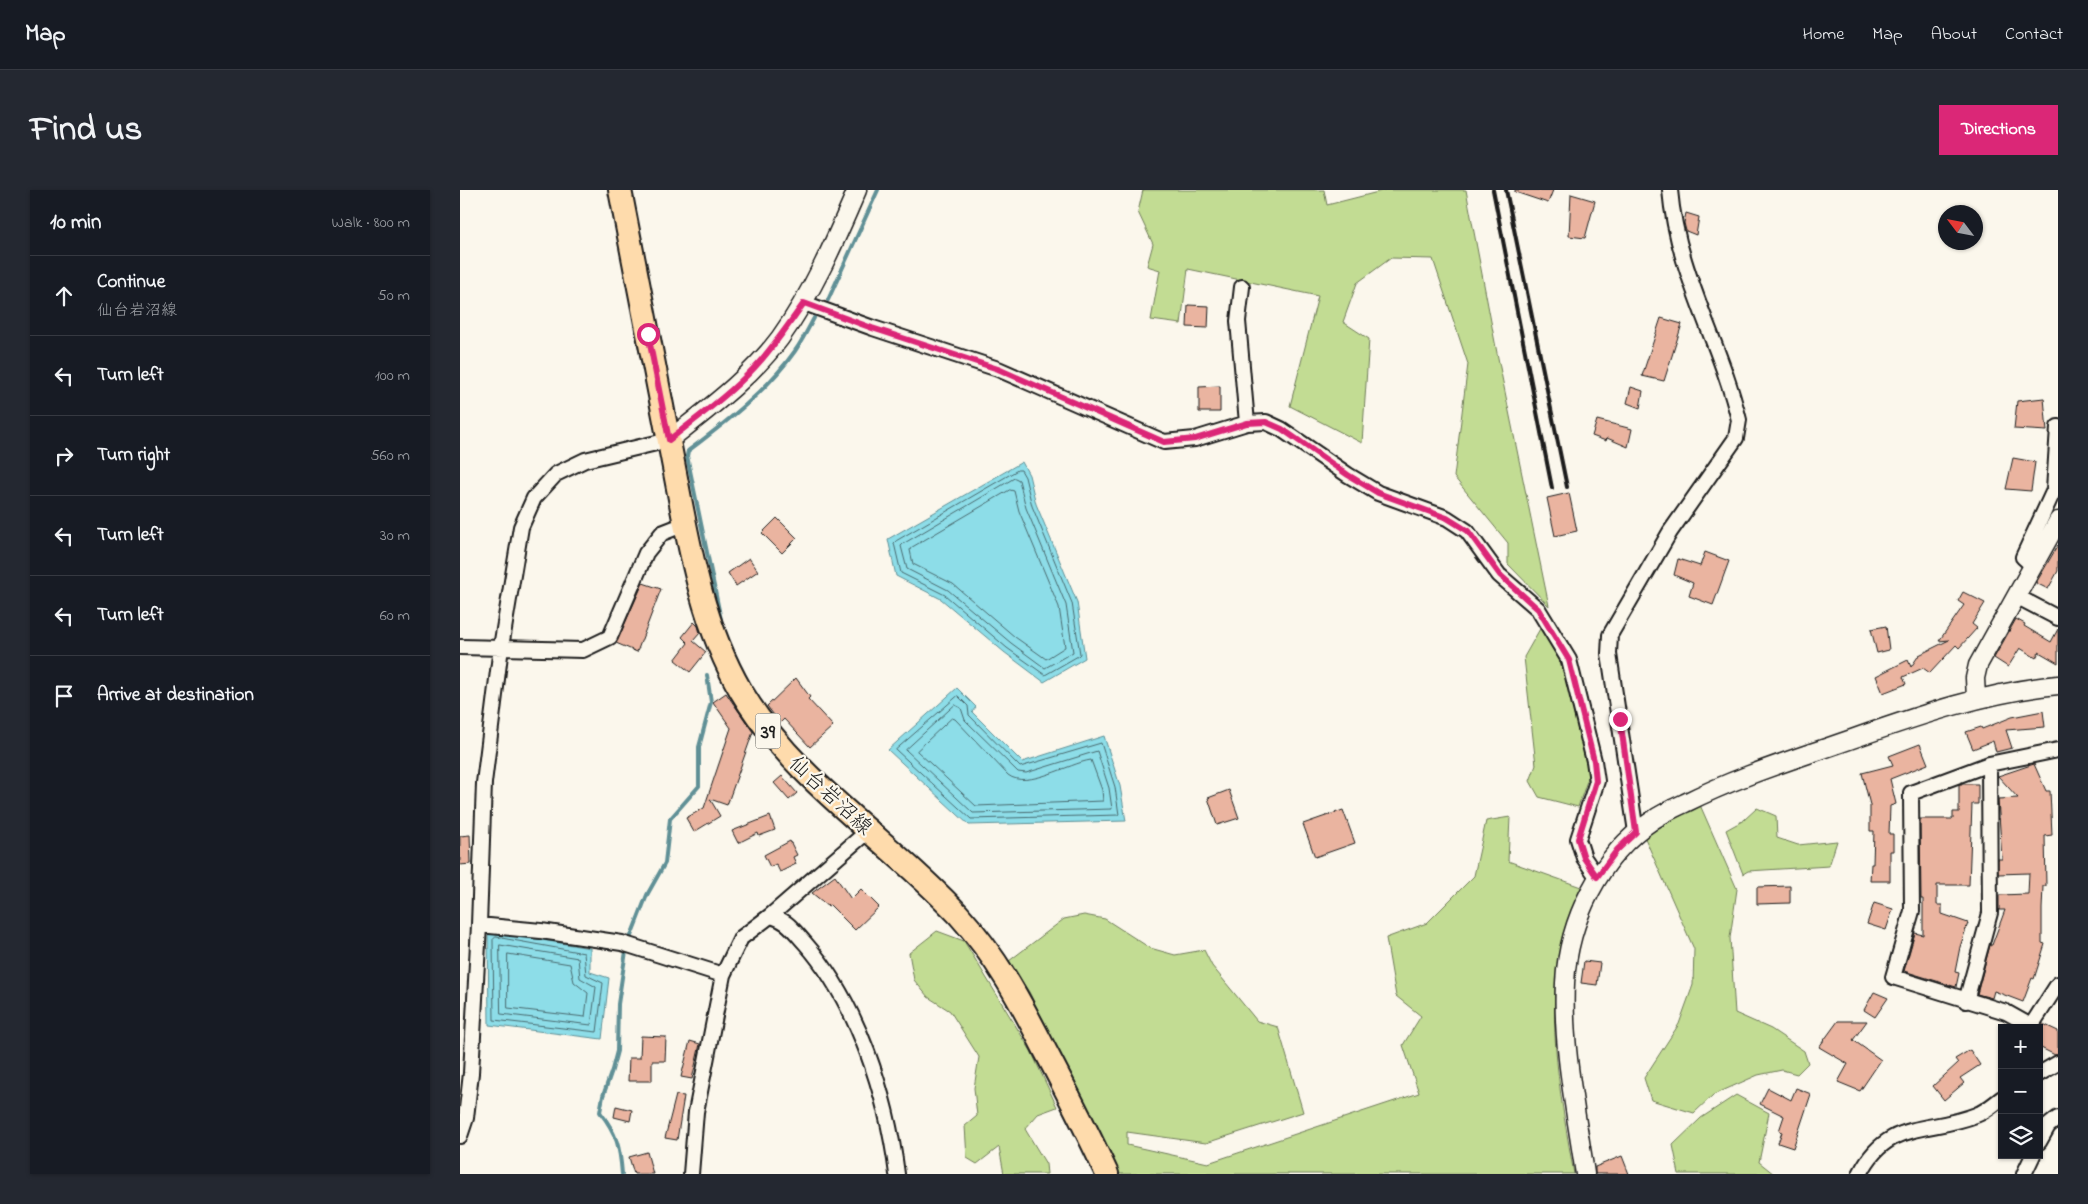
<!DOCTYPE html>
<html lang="en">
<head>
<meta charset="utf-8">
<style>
  :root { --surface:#171b24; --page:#242831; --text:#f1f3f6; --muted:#9ea1a6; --line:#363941; --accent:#db2777 }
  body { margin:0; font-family:"Indie Flower","Klee One",sans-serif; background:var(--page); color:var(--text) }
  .controls { position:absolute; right:15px; bottom:15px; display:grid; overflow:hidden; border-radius:0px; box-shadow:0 1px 4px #0004 }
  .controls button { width:45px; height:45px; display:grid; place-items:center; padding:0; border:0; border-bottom:1px solid var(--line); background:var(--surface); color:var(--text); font:25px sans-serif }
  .compass { position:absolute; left:1478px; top:15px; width:45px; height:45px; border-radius:50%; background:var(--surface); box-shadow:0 1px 4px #0004; rotate:302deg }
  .stop { position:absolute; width:15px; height:15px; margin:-11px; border:4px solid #db2777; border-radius:50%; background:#fff }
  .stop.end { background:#db2777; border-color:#fff; box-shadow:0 1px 5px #0008 }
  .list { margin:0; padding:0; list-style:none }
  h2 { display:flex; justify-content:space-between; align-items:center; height:65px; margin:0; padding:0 20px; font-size:21px }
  h2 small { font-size:16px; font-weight:400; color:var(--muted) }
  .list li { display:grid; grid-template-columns:32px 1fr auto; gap:15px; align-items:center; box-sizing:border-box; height:80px; padding:0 20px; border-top:1px solid var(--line) }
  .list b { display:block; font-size:19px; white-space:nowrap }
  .list p { margin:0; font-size:16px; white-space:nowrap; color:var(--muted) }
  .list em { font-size:16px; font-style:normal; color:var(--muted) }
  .icon { flex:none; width:28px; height:28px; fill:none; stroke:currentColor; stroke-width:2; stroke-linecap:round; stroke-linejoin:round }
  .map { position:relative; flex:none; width:1598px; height:984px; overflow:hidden; border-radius:0px }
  header { display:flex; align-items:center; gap:30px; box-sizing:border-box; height:70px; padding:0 25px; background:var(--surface); border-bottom:1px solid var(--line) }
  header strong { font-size:24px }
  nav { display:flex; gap:28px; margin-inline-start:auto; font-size:18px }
  .intro { display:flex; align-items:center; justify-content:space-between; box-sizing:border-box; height:120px; padding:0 30px }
  h1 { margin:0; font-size:35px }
  .button { padding:12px 22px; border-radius:0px; background:var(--accent); color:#fff; font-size:18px; font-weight:700 }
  main { display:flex; gap:30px; padding:0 30px }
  aside { flex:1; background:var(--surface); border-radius:0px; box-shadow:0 1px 4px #0004 }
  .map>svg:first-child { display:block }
  .green { fill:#c2dc93; stroke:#6f7c58 }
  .water { fill:#8ddde8; stroke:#609096 }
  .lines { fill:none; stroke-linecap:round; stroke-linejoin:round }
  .shore { stroke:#49696e; stroke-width:1 }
  .stream { stroke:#609096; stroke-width:4 }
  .building { fill:#eab4a0; stroke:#1c1c1c }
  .minor-casing { stroke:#1c1c1c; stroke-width:18 }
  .tertiary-casing { stroke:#1c1c1c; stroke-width:21 }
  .primary-casing { stroke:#1c1c1c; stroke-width:26 }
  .minor { stroke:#fbf7ec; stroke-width:14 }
  .tertiary { stroke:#fbf7ec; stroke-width:18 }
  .primary { stroke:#fedbac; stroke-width:22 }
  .rail { stroke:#1c1c1c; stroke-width:4 }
  .route { stroke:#db2777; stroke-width:6 }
  .labels { text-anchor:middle; stroke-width:4.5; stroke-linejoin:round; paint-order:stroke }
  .shield { fill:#fbf7ec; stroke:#5f5e5a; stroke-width:1 }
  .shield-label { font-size:20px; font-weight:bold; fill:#1c1c1c }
  .street-label { font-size:21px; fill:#1c1c1c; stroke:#fbf7ec }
</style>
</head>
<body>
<header>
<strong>Map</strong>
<nav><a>Home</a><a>Map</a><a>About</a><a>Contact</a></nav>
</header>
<div class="intro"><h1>Find us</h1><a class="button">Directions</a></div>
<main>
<aside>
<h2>10 min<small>Walk · 800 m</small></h2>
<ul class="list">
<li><svg class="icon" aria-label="ahead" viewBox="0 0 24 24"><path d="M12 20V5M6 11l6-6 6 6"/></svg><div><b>Continue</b><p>仙台岩沼線</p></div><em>50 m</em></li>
<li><svg class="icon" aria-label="left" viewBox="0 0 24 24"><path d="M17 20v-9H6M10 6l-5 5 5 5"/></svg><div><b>Turn left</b></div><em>100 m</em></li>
<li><svg class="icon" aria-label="right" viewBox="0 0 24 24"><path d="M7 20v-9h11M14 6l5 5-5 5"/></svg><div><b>Turn right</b></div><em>560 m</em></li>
<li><svg class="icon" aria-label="left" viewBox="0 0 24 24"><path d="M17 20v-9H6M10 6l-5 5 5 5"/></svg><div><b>Turn left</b></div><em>30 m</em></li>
<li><svg class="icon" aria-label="left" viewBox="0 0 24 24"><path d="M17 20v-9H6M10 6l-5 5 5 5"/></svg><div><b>Turn left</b></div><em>60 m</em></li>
<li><svg class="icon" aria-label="arrive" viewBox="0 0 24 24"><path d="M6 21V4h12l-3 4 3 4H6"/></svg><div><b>Arrive at destination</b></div></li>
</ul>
</aside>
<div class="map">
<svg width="1598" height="984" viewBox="0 0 1598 984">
  <rect width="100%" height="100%" fill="#fbf7ec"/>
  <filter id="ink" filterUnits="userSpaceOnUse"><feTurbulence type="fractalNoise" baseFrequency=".02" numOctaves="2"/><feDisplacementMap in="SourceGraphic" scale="10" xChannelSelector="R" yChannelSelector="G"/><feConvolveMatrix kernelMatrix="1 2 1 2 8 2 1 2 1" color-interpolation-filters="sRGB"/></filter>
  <g filter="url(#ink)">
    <path class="green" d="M683 0H864L867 15 926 0H1006L1037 163 1089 416 1048 374V353L994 287 1008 174 973 69 931 68 897 93 883 132 909 149 902 253 830 216 858 106 728 79 721 134 691 130 700 80 687 76 693 54 678 22Z
      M1081 437 1099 469 1112 510 1126 562 1128 588 1118 617 1079 607 1070 591 1076 575 1064 467Z
      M1240 615 1277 699 1270 748 1275 823 1311 839 1344 861 1348 873 1337 884 1322 880 1298 885 1253 905 1234 923 1191 910 1184 888 1219 834 1233 795 1234 759 1184 646Z
      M1297 618 1316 626 1317 648 1338 655 1377 651 1369 676 1288 681 1283 684 1266 640 1284 630Z
      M1050 627 1048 671 1121 697C1114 716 1103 737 1100 758 1086 832 1101 911 1114 984H660L569 802 549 771 604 729 624 725 645 729 690 758 715 765 744 760 752 776 797 831 818 837 843 922 746 953 667 942V955L748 973 959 903 943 855 961 826 936 806 926 748 967 733 1014 686 1026 631Z
      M477 741 504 751 571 861 597 917 578 924 565 939 586 974 587 984H544L539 957 517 974 507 968 505 936 517 926 514 898 519 867 490 821 468 807 454 790 449 763Z
      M1276 905 1309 923 1299 972 1314 984H1219L1213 955 1241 928Z"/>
    <path class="water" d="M562 272 569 285 576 314 617 412 625 468 584 492 544 462 481 409 436 386 428 349Z
      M497 498 516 517 512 522 562 572 644 546 660 596 666 631 509 635 428 560Z
      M28 741 130 758V782L149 788 142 849 29 835Z"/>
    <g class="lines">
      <path class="shore" d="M558 280H561L565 287 572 316 612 413 620 464 618 466 585 485 547 458 485 405 441 383 434 353 436 351Z
        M555 288 559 290 566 318 606 415 613 462 585 478 551 453 488 400 447 379 441 356 443 354Z
        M550 300 554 301 559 321 599 417 605 457 586 469 555 447 493 394 453 374 450 360 451 358Z
        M498 506 508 516 509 525 560 577 641 553 655 597 659 625 511 629 436 560Z
        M495 515 501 518 505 530 558 582 566 583 637 561 649 598 652 619 513 623 446 560Z
        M492 528 495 529 548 585C567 600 609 573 631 570L642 600 643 611 516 616 457 561Z
        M36 747 124 763 126 785 143 793 137 842 34 830 33 750Z
        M40 755 118 768 120 788 136 797 131 835 41 824Z
        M48 764 110 774 114 792 128 803 125 827 48 818Z"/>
      <path class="stream" d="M368 110 418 0
        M261 430 227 266 228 261C266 232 307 201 335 161 342 151 348 139 354 128
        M169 751 187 705 205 673 210 629 239 596V557L251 512 247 485
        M162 984C160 957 157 944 140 922L143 906 152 880 157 861 158 814 166 761"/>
    </g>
    <path class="building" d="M1055 0H1093L1088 13 1055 2Z
      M1111 4 1135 11 1125 48 1109 46Z
      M1226 23 1239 27 1236 45 1226 41 1224 33Z
      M728 115 749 116 748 138 727 137Z
      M1201 128 1222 134 1204 191 1182 186Z
      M760 196V222H739V197Z
      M1171 197 1183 201 1180 218 1167 213Z
      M1584 208 1587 241 1554 239 1557 211Z
      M1137 230 1172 239 1168 257 1147 248 1146 251 1132 246Z
      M1553 268 1575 272 1571 301 1546 299Z
      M1109 303 1117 341 1095 346 1087 308Z
      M317 328 337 348 322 363 302 343Z
      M1598 355V381L1588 399 1576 393Z
      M1245 362 1269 371 1253 415 1229 406 1233 393 1214 385 1218 369 1240 376Z
      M289 368 298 381 276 396 268 383Z
      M183 393 201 399 177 462 156 453Z
      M1503 402 1525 413 1512 434 1517 438 1499 458 1496 455 1470 483 1463 478 1443 487 1446 494 1423 503 1416 486 1448 470 1451 477 1459 465 1489 450 1479 451 1504 415 1498 411Z
      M1556 429 1565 434 1564 436 1591 452 1598 439V473L1579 462 1576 468 1560 458 1548 477 1534 468Z
      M234 432 238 436 240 443 233 451 246 462 230 482 215 470 228 453 222 447Z
      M1426 436 1429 460 1417 463 1411 439Z
      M336 488 350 507 348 509 373 536 350 557 324 529 320 533 307 516Z
      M266 503 293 542 267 615 250 609 260 626 234 642 226 628 244 618 271 538 253 512Z
      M1583 521 1585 537 1546 540 1552 558 1536 562 1533 551 1513 559 1506 542 1521 537 1522 539 1552 527Z
      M1460 554 1468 574 1430 589 1436 614 1430 616 1429 644H1433V661H1430V691H1410L1411 674H1413L1414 641H1410V615L1402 583 1433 575 1429 566Z
      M1574 574 1586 601H1590L1592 645 1585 646 1586 696H1583L1582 719V753L1585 754 1574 789 1572 788 1563 812 1534 801 1532 808 1517 804 1530 755H1532L1545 720H1539V705L1568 704 1569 683 1538 684V669H1542L1538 609 1558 608 1538 586Z
      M322 586 337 603 329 610 314 593Z
      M1499 594H1518V614H1512L1509 695H1477V715H1482V724L1508 733 1500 757 1495 782 1499 783 1496 797 1444 781 1455 743 1463 745V709H1461L1460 629H1493V622H1499Z
      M769 600 779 628 757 635 748 608Z
      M883 620 895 653 855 667 843 634Z
      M310 626 315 640 299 646 298 643 278 653 272 641Z
      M10 645 11 674 0 675V646Z
      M330 651 337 665 333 667 336 674 320 682 316 674 310 677 304 665Z
      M375 686 391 709 401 699 419 717 395 740 370 715 368 716 352 703Z
      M1330 696V713L1297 714V697Z
      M1414 713 1433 719 1426 740 1407 734Z
      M1124 771 1140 773 1137 795 1121 793Z
      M1414 802 1428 808 1415 827 1404 820Z
      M1378 831H1407L1393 850 1421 870 1400 901 1378 892 1388 874 1359 857Z
      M1583 834 1598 841V864L1595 865 1579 857V839Z
      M181 846 206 847 205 871H192V891H168L169 868H180Z
      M230 851 240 854 232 889 221 887Z
      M1510 860 1520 875 1500 888 1504 893 1484 910 1473 896 1498 873 1495 869Z
      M1308 898 1331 910 1336 898 1351 904 1333 958 1318 953 1322 942 1319 941 1324 926 1300 914Z
      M216 905 224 906 217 950 205 948Z
      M156 916 172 920 170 931 154 927Z
      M187 962 193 984H174L169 967Z
      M1162 966 1169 984H1135V977Z"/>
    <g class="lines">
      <defs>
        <path id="minor" d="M782 97 778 131 787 233
          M344 113 413 138 538 179 704 252 735 249 787 233 806 232 821 239 888 285 918 303 987 328 1007 341 1039 385 1078 419 1109 470 1134 571 1137 591 1118 649 1124 668 1137 687
          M1573 376 1563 367 1594 300 1598 237
          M1556 406 1598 428
          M0 457 123 460 150 447 186 363 202 343 225 334
          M1598 560 1529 574 1451 603 1452 721 1433 787 1546 822 1571 836 1598 794
          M1176 642 1149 464 1150 445 1210 342 1276 248 1279 230C1260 151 1217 83 1210 0
          M310 726C328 730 333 740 345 753 398 813 427 906 437 984
          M19 735 81 741 162 753 263 785
          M1506 811 1530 723 1529 574
          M1579 884 1598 873
          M0 946 6 928 11 883 19 735 24 593 41 457 61 337 74 308 96 284 125 270 209 250
          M1579 952 1588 936 1598 928
          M231 984 236 922 263 785 281 748 310 726 409 640
          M1400 984C1427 929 1468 944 1516 925 1525 922 1534 914 1542 908
          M1564 984 1573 965"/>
        <path id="tertiary" d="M209 250C248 219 290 188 320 148 353 102 375 51 397 0
          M1516 509 1515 488 1518 475 1598 331
          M1125 984C1116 922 1102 857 1105 793 1108 731 1140 665 1193 630 1203 623 1214 618 1225 613 1267 592 1310 577 1354 562 1434 535 1514 503 1598 495"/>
        <path id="primary" d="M160 0C177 87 194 175 211 262 227 343 239 429 281 501 335 592 427 648 498 724 537 767 560 811 586 862 607 902 628 943 647 984"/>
      </defs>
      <use href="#minor" class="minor-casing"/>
      <use href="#tertiary" class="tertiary-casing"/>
      <use href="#primary" class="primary-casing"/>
      <use href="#minor" class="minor"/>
      <use href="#tertiary" class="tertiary"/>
      <use href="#primary" class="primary"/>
      <path class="rail" d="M1033 0 1092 298
        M1046 0 1107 297"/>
    </g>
  </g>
  <g class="lines" filter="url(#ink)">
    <path class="route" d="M188 144 209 250C238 227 269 205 294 178 313 158 328 135 344 113L412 138 538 179 704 252 735 249 787 233 806 232 822 239 888 285 918 303 987 328 1008 341 1040 385 1078 419 1109 470 1134 571 1136 591 1118 649 1124 668 1137 687 1157 660 1176 642 1160 529"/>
  </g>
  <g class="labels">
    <rect class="shield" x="295.5" y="523.5" width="25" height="35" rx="4"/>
    <g class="shield-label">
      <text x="308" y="548">39</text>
    </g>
    <g class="street-label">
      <text transform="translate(371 605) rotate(43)" y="7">仙台岩沼線</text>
    </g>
  </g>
</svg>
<div class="controls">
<button>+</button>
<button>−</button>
<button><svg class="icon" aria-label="layers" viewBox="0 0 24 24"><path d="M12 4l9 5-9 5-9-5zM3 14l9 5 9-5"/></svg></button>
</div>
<svg class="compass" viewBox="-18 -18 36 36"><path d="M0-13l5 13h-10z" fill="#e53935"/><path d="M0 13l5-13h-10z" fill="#9ea1a6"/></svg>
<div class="stop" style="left:188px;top:144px"></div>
<div class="stop end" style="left:1160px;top:529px"></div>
</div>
</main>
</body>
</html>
